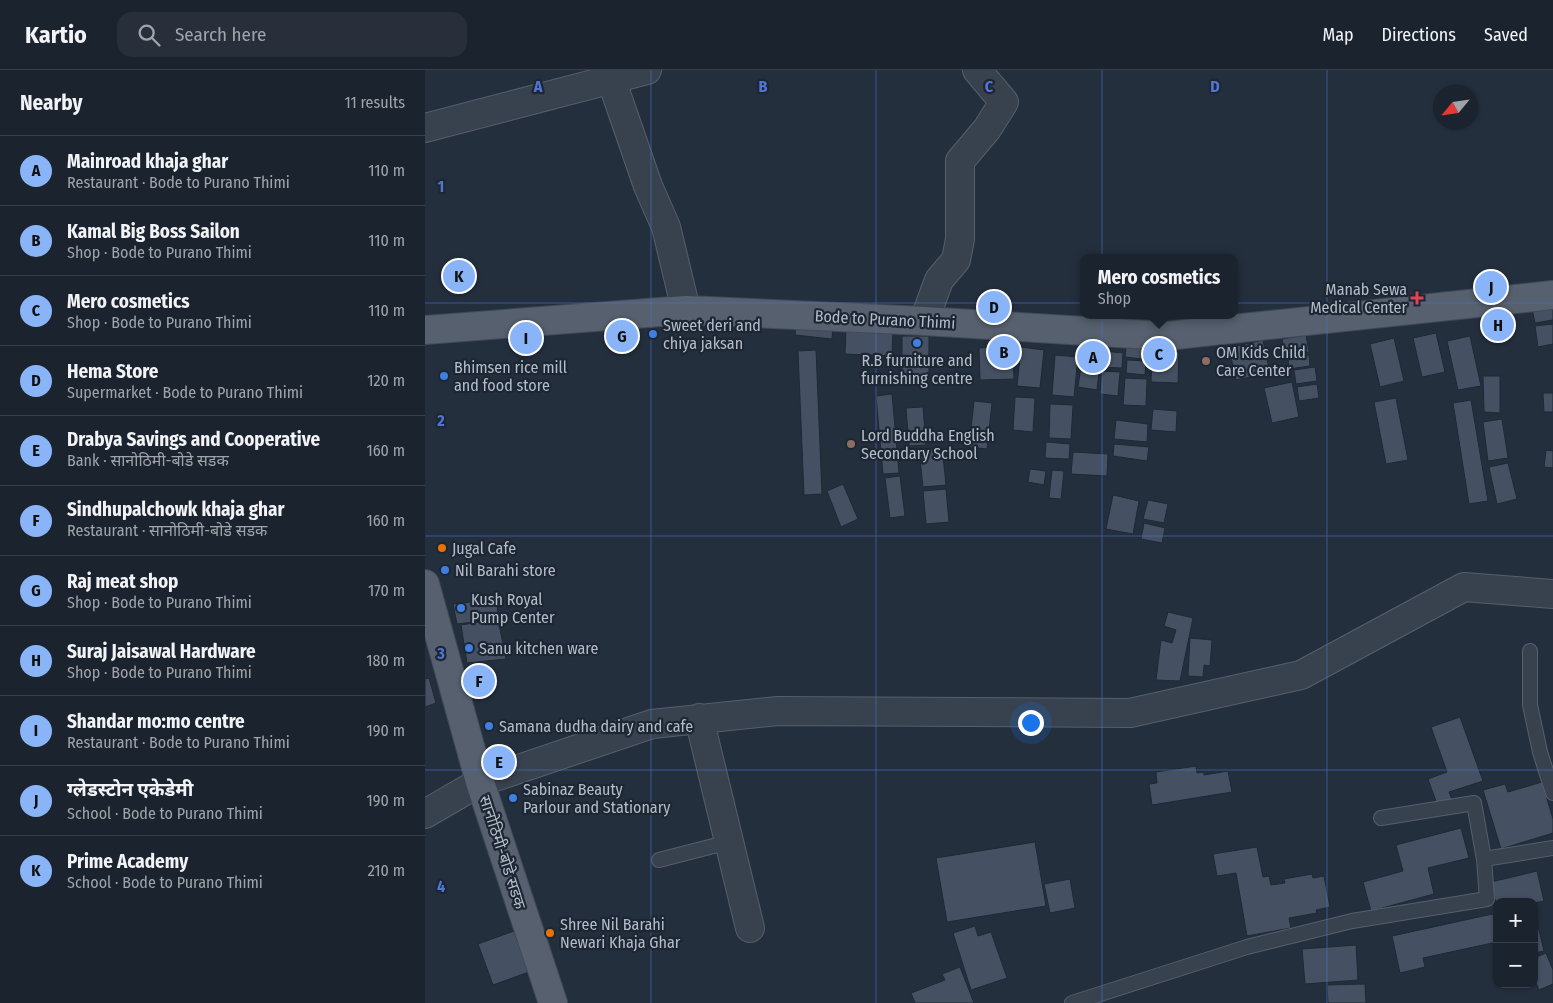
<!DOCTYPE html>
<html lang="en">
<head>
<meta charset="utf-8">
<style>
  :root { --surface:#1b232e; --page:#282f3a; --text:#f1f3f6; --muted:#a0a4aa; --line:#39404a; --accent:#8ab4f8 }
  body { margin:0; font-family:"Fira Sans Condensed","Noto Sans Devanagari",sans-serif; background:var(--page); color:var(--text) }
  .controls { position:absolute; right:15px; bottom:15px; display:grid; overflow:hidden; border-radius:10px; box-shadow:0 1px 4px #0004 }
  .controls button { width:45px; height:45px; display:grid; place-items:center; padding:0; border:0; border-bottom:1px solid var(--line); background:var(--surface); color:var(--text); font:25px sans-serif }
  .compass { position:absolute; left:1008px; top:15px; width:45px; height:45px; border-radius:50%; background:var(--surface); box-shadow:0 1px 4px #0004; rotate:241deg }
  .you { position:absolute; left:605px; top:652px; width:18px; height:18px; margin:-12px; border:4px solid #fff; border-radius:50%; background:#1a73e8; box-shadow:0 0 0 8px #1a73e833 }
  .badge { display:grid; place-items:center; width:32px; height:32px; border-radius:50%; background:var(--accent); color:#111; font-size:16px; font-weight:700 }
  .pin { position:absolute; translate:-50% -50%; border:2px solid #fff; box-shadow:0 1px 5px #0006 }
  .popup { position:absolute; left:655px; top:184px; width:158px; height:65px; box-sizing:border-box; display:grid; place-content:center; border-radius:10px; background:var(--surface); filter:drop-shadow(0 1px 4px #0005); font-size:16px; white-space:nowrap; color:var(--muted) }
  .popup b { font-size:19px; color:var(--text) }
  .popup::after { content:''; position:absolute; left:50%; top:100%; margin-left:-10px; border:10px solid transparent; border-top-color:var(--surface) }
  .list { margin:0; padding:0; list-style:none }
  h2 { display:flex; justify-content:space-between; align-items:center; height:65px; margin:0; padding:0 20px; font-size:21px }
  h2 small { font-size:16px; font-weight:400; color:var(--muted) }
  .list li { display:grid; grid-template-columns:32px 1fr auto; gap:15px; align-items:center; box-sizing:border-box; height:70px; padding:0 20px; border-top:1px solid var(--line) }
  .list b { display:block; font-size:19px; white-space:nowrap }
  .list p { margin:0; font-size:16px; white-space:nowrap; color:var(--muted) }
  .list em { font-size:16px; font-style:normal; color:var(--muted) }
  .icon { flex:none; width:28px; height:28px; fill:none; stroke:currentColor; stroke-width:2; stroke-linecap:round; stroke-linejoin:round }
  .map { position:relative; flex:none; width:1128px; height:933px; overflow:hidden }
  header { display:flex; align-items:center; gap:30px; box-sizing:border-box; height:70px; padding:0 25px; background:var(--surface); border-bottom:1px solid var(--line) }
  header strong { font-size:24px }
  nav { display:flex; gap:28px; margin-inline-start:auto; font-size:18px }
  .search { width:350px; height:45px; background:var(--page); display:flex; align-items:center; gap:12px; box-sizing:border-box; padding:0 18px; border-radius:15px; color:var(--muted); font-size:19px }
  main { display:flex }
  aside { flex:1; background:var(--surface) }
  .map>svg:first-child { display:block }
  .building { fill:#455162; stroke:#1f2835 }
  .lines { fill:none; stroke-linecap:round; stroke-linejoin:round }
  .service-casing { stroke:#565f6c; stroke-width:16 }
  .minor-casing { stroke:#565f6c; stroke-width:30 }
  .primary-casing { stroke:#414a57; stroke-width:30 }
  .service { stroke:#38414e; stroke-width:14 }
  .minor { stroke:#38414e; stroke-width:28 }
  .primary { stroke:#56606e; stroke-width:28 }
  .grid { fill:none; stroke:#5274d3; stroke-width:1; stroke-opacity:0.55 }
  .health-dot { fill:#e0444e; stroke:#1d2633; stroke-width:2 }
  .shop-dot { fill:#3f7fe0; stroke:#1d2633; stroke-width:2 }
  .education-dot { fill:#8d6e63; stroke:#1d2633; stroke-width:2 }
  .food-dot { fill:#e8710a; stroke:#1d2633; stroke-width:2 }
  .labels { text-anchor:middle; stroke-width:4.5; stroke-linejoin:round; paint-order:stroke }
  .poi-label { font-size:16px; fill:#b4bcc9; stroke:#1d2633; text-anchor:start }
  .street-label { font-size:16px; fill:#b4bcc9; stroke:#1d2633 }
  .grid-label { font-size:16px; text-anchor:middle; font-weight:bold; fill:#5274d3; stroke:#1d2633; stroke-width:4.5; stroke-linejoin:round; paint-order:stroke }
</style>
</head>
<body>
<header>
<strong>Kartio</strong>
<div class="search"><svg class="icon" aria-label="search" viewBox="0 0 24 24"><circle cx="10" cy="10" r="6"/><path d="M15 15l6 6"/></svg>Search here</div>
<nav><a>Map</a><a>Directions</a><a>Saved</a></nav>
</header>
<main>
<aside>
<h2>Nearby<small>11 results</small></h2>
<ul class="list">
<li><span class="badge">A</span><div><b>Mainroad khaja ghar</b><p>Restaurant · Bode to Purano Thimi</p></div><em>110 m</em></li>
<li><span class="badge">B</span><div><b>Kamal Big Boss Sailon</b><p>Shop · Bode to Purano Thimi</p></div><em>110 m</em></li>
<li><span class="badge">C</span><div><b>Mero cosmetics</b><p>Shop · Bode to Purano Thimi</p></div><em>110 m</em></li>
<li><span class="badge">D</span><div><b>Hema Store</b><p>Supermarket · Bode to Purano Thimi</p></div><em>120 m</em></li>
<li><span class="badge">E</span><div><b>Drabya Savings and Cooperative</b><p>Bank · सानोठिमी-बोडे सडक</p></div><em>160 m</em></li>
<li><span class="badge">F</span><div><b>Sindhupalchowk khaja ghar</b><p>Restaurant · सानोठिमी-बोडे सडक</p></div><em>160 m</em></li>
<li><span class="badge">G</span><div><b>Raj meat shop</b><p>Shop · Bode to Purano Thimi</p></div><em>170 m</em></li>
<li><span class="badge">H</span><div><b>Suraj Jaisawal Hardware</b><p>Shop · Bode to Purano Thimi</p></div><em>180 m</em></li>
<li><span class="badge">I</span><div><b>Shandar mo:mo centre</b><p>Restaurant · Bode to Purano Thimi</p></div><em>190 m</em></li>
<li><span class="badge">J</span><div><b>ग्लेडस्टोन एकेडेमी</b><p>School · Bode to Purano Thimi</p></div><em>190 m</em></li>
<li><span class="badge">K</span><div><b>Prime Academy</b><p>School · Bode to Purano Thimi</p></div><em>210 m</em></li>
</ul>
</aside>
<div class="map">
<svg width="1128" height="933" viewBox="0 0 1128 933">
  <rect width="100%" height="100%" fill="#242f3e"/>
  <path class="building" d="M1128 230V250L1110 253 1106 234Z
    M371 250 408 255 407 269 370 265Z
    M1128 254V274L1113 277 1110 256Z
    M421 255 468 257 467 286 420 284Z
    M1011 263 1020 302 997 307 988 268Z
    M881 265 884 282 860 287 857 269Z
    M477 266H504V305L477 304Z
    M1045 266 1056 316 1033 320 1022 271Z
    M969 268 979 311 955 317 945 274Z
    M838 270 845 303 811 310 804 278Z
    M588 277 589 309 555 310 554 278Z
    M596 277 619 280 615 318 592 316Z
    M701 277 718 279 717 289 700 287Z
    M391 280 397 424 379 425 373 281Z
    M658 281 676 283 672 320 653 317Z
    M678 281 698 283 697 298 677 297Z
    M727 281 754 282 753 313 726 312Z
    M630 285 653 287 649 327 627 325Z
    M884 285 885 296 864 299 863 288Z
    M702 290 721 291 720 305 701 303Z
    M890 297 892 311 871 314 869 300Z
    M677 301 695 302 693 326 675 324Z
    M1058 306H1075V343L1059 342Z
    M700 308 722 309 721 336 698 335Z
    M867 312 874 347 847 353 839 318Z
    M892 314 894 328 874 331 872 317Z
    M1118 323H1128V342H1119Z
    M467 324 474 403 458 404 451 326Z
    M590 327 610 328 608 362 588 360Z
    M971 328 983 390 961 394 949 332Z
    M1046 330 1063 431 1044 434 1028 333Z
    M549 331 567 333 562 379 544 377Z
    M625 334 648 335 646 369 624 368Z
    M498 337 501 375 484 376 481 338Z
    M728 339 752 341 751 362 726 360Z
    M1077 349 1083 388 1063 391 1058 352Z
    M691 350 723 354 722 372 689 369Z
    M621 372 645 374 644 389 620 388Z
    M689 374 724 377 722 391 688 386Z
    M517 377 521 415 498 417 494 380Z
    M1121 380 1128 381V398L1119 397Z
    M648 382 683 384 682 406 646 404Z
    M1083 393 1092 429 1072 434 1064 397Z
    M605 399 621 401 619 415 603 412Z
    M627 400 639 401 636 429 624 428Z
    M475 406 480 446 465 448 460 408Z
    M418 414 433 449 416 457 402 421Z
    M521 419 524 452 501 454 498 421Z
    M688 425 714 431 708 464 681 459Z
    M723 430 743 434 739 453 718 449Z
    M719 453 740 458 737 473 716 469Z
    M72 529 73 549 32 554 28 534Z
    M743 542 768 548 755 611 731 610 736 570 747 573 751 560 739 556Z
    M73 549 81 589 42 593 36 555Z
    M765 568 787 570 785 596 779 595 778 607 763 606Z
    M4 608 11 633 0 637V609Z
    M1035 647 1058 711 1024 722 1028 732 1013 737 1003 709 1022 702 1006 657Z
    M771 696 772 703 779 702V705L803 701 807 722 727 735 724 714 732 713 731 702Z
    M1117 712 1128 749V763L1076 779 1058 720 1080 714 1083 722Z
    M1036 758 1044 788 1003 798 1009 824 946 841 938 812 978 801 971 775Z
    M610 772 621 836 522 852 511 788Z
    M832 777 838 807 844 806 846 815 860 813 859 809 887 804 888 808 899 806 905 837 891 840 892 843 864 848 866 858 822 866 811 803 792 806 788 784Z
    M1112 801 1119 831 1109 833 1072 832V838L1066 812Z
    M645 809 650 838 625 843 619 814Z
    M1109 839 1119 881 1109 883Z
    M1072 843V872L998 888 1000 897 975 903 967 866Z
    M550 856 553 866 566 862 582 908 546 920 528 863Z
    M89 861 104 902 68 915 53 874Z
    M931 875 933 910 880 914 877 879Z
    M1121 883 1128 900V914L1114 920 1109 908V888Z
    M535 897 549 933H490L486 923 520 910 517 904Z
    M940 914 941 933H903L902 915Z"/>
  <g class="lines">
    <defs>
      <path id="service" d="M1105 581V635L1115 682 1128 723
        M956 748 1049 733 1059 789
        M234 790 304 772
        M647 933 822 877 927 851 1062 829 1059 789 1128 778"/>
      <path id="minor" d="M183 0 223 116 241 157 261 240
        M0 58 222 0
        M499 251 514 210 531 190 535 169V91L562 59 579 32 552 0
        M274 648 325 858
        M0 744 55 712 227 654 353 641 705 643 876 605 1039 517 1128 524"/>
      <path id="primary" d="M0 260 261 240 499 251 741 266 1128 225
        M0 514 55 712 128 933"/>
    </defs>
    <use href="#service" class="service-casing"/>
    <use href="#minor" class="minor-casing"/>
    <use href="#primary" class="primary-casing"/>
    <use href="#service" class="service"/>
    <use href="#minor" class="minor"/>
    <use href="#primary" class="primary"/>
  </g>
  <path class="grid" d="M226 0V933M451 0V933M677 0V933M902 0V933M0 233H1128M0 466H1128M0 700H1128"/>
  <path class="health-dot" d="M989.5 220.5h5v5h5v5h-5v5h-5v-5h-5v-5h5z"/>
  <g class="shop-dot">
    <circle cx="228" cy="264" r="5"/>
    <circle cx="492" cy="273" r="5"/>
    <circle cx="19" cy="306" r="5"/>
    <circle cx="20" cy="500" r="5"/>
    <circle cx="36" cy="538" r="5"/>
    <circle cx="44" cy="578" r="5"/>
    <circle cx="64" cy="656" r="5"/>
    <circle cx="88" cy="728" r="5"/>
  </g>
  <g class="education-dot">
    <circle cx="781" cy="291" r="5"/>
    <circle cx="426" cy="374" r="5"/>
  </g>
  <g class="food-dot">
    <circle cx="17" cy="478" r="5"/>
    <circle cx="125" cy="863" r="5"/>
  </g>
  <g class="labels">
    <g class="poi-label">
      <text x="982" y="225" text-anchor="end">Manab Sewa<tspan x="982" dy="18">Medical Center</tspan></text>
      <text x="238" y="261">Sweet deri and<tspan x="238" dy="18">chiya jaksan</tspan></text>
      <text x="791" y="288">OM Kids Child<tspan x="791" dy="18">Care Center</tspan></text>
      <text x="492" y="296" text-anchor="middle">R.B furniture and<tspan x="492" dy="18">furnishing centre</tspan></text>
      <text x="29" y="303">Bhimsen rice mill<tspan x="29" dy="18">and food store</tspan></text>
      <text x="436" y="371">Lord Buddha English<tspan x="436" dy="18">Secondary School</tspan></text>
      <text x="27" y="484">Jugal Cafe</text>
      <text x="30" y="506">Nil Barahi store</text>
      <text x="46" y="535">Kush Royal<tspan x="46" dy="18">Pump Center</tspan></text>
      <text x="54" y="584">Sanu kitchen ware</text>
      <text x="74" y="662">Samana dudha dairy and cafe</text>
      <text x="98" y="725">Sabinaz Beauty<tspan x="98" dy="18">Parlour and Stationary</tspan></text>
      <text x="135" y="860">Shree Nil Barahi<tspan x="135" dy="18">Newari Khaja Ghar</tspan></text>
    </g>
    <g class="street-label">
      <text transform="translate(460 249) rotate(3)" y="6">Bode to Purano Thimi</text>
      <text transform="translate(78 782) rotate(72)" y="6">सानोठिमी-बोडे सडक</text>
    </g>
  </g>
  <g class="grid-label">
    <text x="113" y="22">A</text>
    <text x="338" y="22">B</text>
    <text x="564" y="22">C</text>
    <text x="790" y="22">D</text>
    <text x="16" y="122">1</text>
    <text x="16" y="356">2</text>
    <text x="16" y="589">3</text>
    <text x="16" y="822">4</text>
  </g>
</svg>
<div class="controls">
<button>+</button>
<button>−</button>
</div>
<svg class="compass" viewBox="-18 -18 36 36"><path d="M0-13l5 13h-10z" fill="#e53935"/><path d="M0 13l5-13h-10z" fill="#a0a4aa"/></svg>
<div class="you"></div>
<div class="pin badge" style="left:668px;top:287px">A</div>
<div class="pin badge" style="left:579px;top:282px">B</div>
<div class="pin badge" style="left:734px;top:284px">C</div>
<div class="popup"><b>Mero cosmetics</b>Shop</div>
<div class="pin badge" style="left:569px;top:237px">D</div>
<div class="pin badge" style="left:74px;top:692px">E</div>
<div class="pin badge" style="left:54px;top:611px">F</div>
<div class="pin badge" style="left:197px;top:266px">G</div>
<div class="pin badge" style="left:1073px;top:255px">H</div>
<div class="pin badge" style="left:101px;top:268px">I</div>
<div class="pin badge" style="left:1066px;top:217px">J</div>
<div class="pin badge" style="left:34px;top:206px">K</div>
</div>
</main>
</body>
</html>
